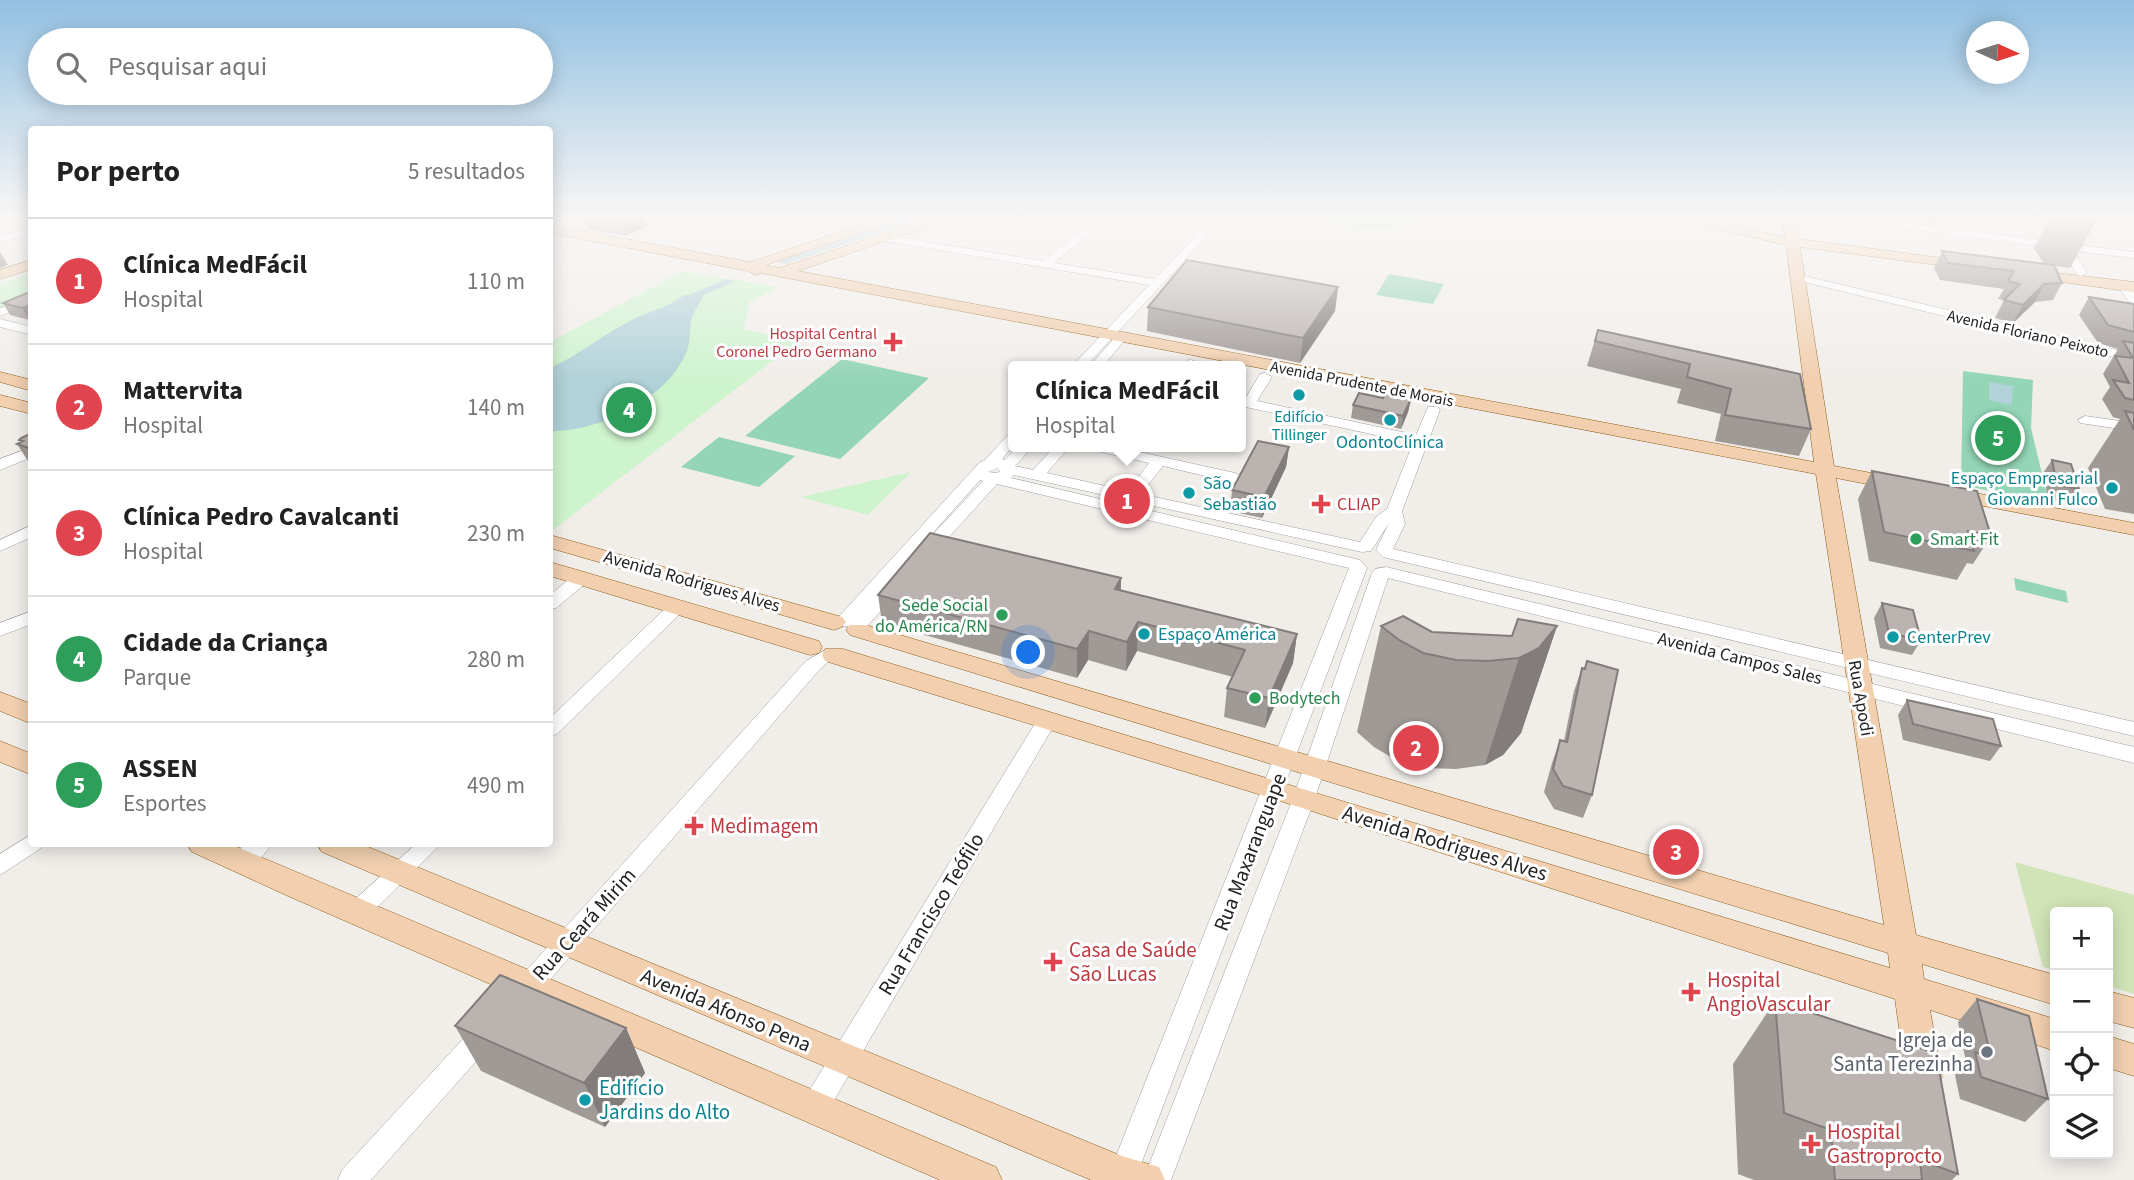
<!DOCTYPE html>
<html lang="pt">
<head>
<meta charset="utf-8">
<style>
  :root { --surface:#fff; --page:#f2f2f2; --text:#222; --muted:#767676; --line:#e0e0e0; --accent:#b91a27 }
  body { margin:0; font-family:"Source Sans 3",sans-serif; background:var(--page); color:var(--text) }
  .controls { position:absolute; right:21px; bottom:21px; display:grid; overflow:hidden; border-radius:7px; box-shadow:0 4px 18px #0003 }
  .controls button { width:63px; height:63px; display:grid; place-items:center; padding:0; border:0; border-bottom:2px solid var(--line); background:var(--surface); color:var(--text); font:35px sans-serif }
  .compass { position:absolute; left:1966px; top:21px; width:63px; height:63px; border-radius:50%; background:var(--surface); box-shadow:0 4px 18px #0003; rotate:93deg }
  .you { position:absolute; left:1029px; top:653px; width:24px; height:24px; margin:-18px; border:5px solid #fff; border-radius:50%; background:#1a73e8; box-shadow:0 0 0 10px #1a73e833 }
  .badge { display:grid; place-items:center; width:46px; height:46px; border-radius:50%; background:var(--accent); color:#fff; font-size:23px; font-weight:700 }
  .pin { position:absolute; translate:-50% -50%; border:4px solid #fff; box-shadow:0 2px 7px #0006 }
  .popup { position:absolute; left:1008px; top:361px; width:238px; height:91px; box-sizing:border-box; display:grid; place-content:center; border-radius:7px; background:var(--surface); filter:drop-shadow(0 2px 5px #0005); font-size:23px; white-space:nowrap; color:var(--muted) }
  .popup b { font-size:26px; color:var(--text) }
  .popup::after { content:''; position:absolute; left:50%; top:100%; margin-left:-14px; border:14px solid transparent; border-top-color:var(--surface) }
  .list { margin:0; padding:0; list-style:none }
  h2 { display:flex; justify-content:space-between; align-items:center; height:91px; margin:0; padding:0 28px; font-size:30px }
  h2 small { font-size:23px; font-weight:400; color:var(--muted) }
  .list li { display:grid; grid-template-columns:46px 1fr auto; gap:21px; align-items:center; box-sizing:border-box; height:126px; padding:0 28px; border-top:2px solid var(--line) }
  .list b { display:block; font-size:26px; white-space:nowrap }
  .list p { margin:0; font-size:23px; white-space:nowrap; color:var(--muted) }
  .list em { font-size:23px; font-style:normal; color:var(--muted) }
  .icon { flex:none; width:38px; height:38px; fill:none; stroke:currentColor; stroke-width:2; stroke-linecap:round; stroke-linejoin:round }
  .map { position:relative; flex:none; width:2134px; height:1180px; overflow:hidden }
  .search { position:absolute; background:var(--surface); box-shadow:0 4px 18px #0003; left:28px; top:28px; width:525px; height:77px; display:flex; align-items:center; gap:18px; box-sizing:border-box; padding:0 24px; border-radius:38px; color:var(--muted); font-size:26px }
  .panel { position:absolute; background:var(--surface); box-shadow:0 4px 18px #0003; left:28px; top:126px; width:525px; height:721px; border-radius:7px }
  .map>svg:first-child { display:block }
  .grass { fill:#d1e4b7 }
  .park { fill:#cef4ce }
  .pitch { fill:#93d5b6 }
  .water { fill:#b1d2d8 }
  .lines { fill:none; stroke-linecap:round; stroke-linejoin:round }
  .canal { fill:#b1d2d8; fill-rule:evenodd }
  .minor-casing { stroke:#9f9f9f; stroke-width:1 }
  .major-casing { stroke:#8c5b14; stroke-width:1 }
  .minor { fill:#fff; fill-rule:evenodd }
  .major { fill:#f1cfaf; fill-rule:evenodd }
  .wall { fill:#a09a97 }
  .shaded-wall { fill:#827d7b }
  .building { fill:#bab3b0; stroke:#827d7b; stroke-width:2 }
  .health-dot { fill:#e0444e; stroke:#fff; stroke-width:2.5 }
  .culture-dot { fill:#0f9aa8; stroke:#fff; stroke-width:2.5 }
  .leisure-dot { fill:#2e9e5b; stroke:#fff; stroke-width:2.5 }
  .worship-dot { fill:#6b7280; stroke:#fff; stroke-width:2.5 }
  .labels { text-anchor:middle; stroke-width:6; stroke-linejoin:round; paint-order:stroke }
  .far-health-label { font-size:16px; fill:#be3a42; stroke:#fff; text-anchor:end }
  .far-street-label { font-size:16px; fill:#222; stroke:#fff }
  .far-culture-label { font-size:16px; fill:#0d838f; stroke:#fff }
  .culture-label { font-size:18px; fill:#0d838f; stroke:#fff; text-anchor:start }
  .health-label { font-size:18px; fill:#be3a42; stroke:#fff; text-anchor:start }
  .leisure-label { font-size:18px; fill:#27864d; stroke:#fff; text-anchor:start }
  .street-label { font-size:18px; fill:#222; stroke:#fff }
  .near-health-label { font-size:21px; fill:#be3a42; stroke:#fff; text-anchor:start }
  .near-street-label { font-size:21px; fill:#222; stroke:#fff }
  .near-worship-label { font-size:21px; fill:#5b616d; stroke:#fff; text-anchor:end }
  .near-culture-label { font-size:21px; fill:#0d838f; stroke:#fff; text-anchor:start }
</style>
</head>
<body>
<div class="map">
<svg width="2134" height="1180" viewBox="0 0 2134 1180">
  <rect width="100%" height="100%" fill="#f1eeea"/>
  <path class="grass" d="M2015 862 2134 895V994L2108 986V912H2055V970L2043 967Z"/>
  <path class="park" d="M683 271 779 287 749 302 744 329 798 341 553 530 550 529V342Z
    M31 273V297L0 309V284Z
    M911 472 868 515 800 497Z"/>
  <path class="pitch" d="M1313 216H1422C1400 234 1337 227 1313 216Z
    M1389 274 1444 284 1433 304 1376 295Z
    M842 359 929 378 840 459 745 436Z
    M1963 371 2033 380 2031 428 2048 499 2040 504 1961 484Z
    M719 437 795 456 759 487 681 467Z
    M2014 578 2066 591 2068 603 2016 590Z"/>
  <path class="water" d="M684 295 704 296C699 304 693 312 691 321 689 332 691 342 686 353 666 400 599 432 550 431V368C579 355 602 335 630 321 648 311 667 309 684 295Z
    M1989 382 2013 386 2012 405 1989 400Z"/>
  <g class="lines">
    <path class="canal" d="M915 216H930L786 264 776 262Z
      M726 279 736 281 699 297 689 295Z"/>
    <defs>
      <path id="minor" d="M0 216H15L0 222Z
        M1100 216H1111L1054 263 1155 279 1215 216H1226L1086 366H1072L1149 285 885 241 880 238 885 235 1043 261Z
        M1823 216H1852L2058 242 2044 216H2054L2070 244 2134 252V258L2074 251 2087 273 2081 276 2077 275 2062 249 1828 219Z
        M2088 216 2134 218V224L2093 219Z
        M32 226V233L0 242V236Z
        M1800 275 2134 354V362L1796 280 1794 278Z
        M2120 284H2128L2134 292V304L2130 303 2118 286Z
        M32 297V304L0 316V308Z
        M0 319 32 327V335L0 327Z
        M1119 336 1125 340 1103 366H1090L1115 337Z
        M1190 359 1197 363 1194 366H1182Z
        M1265 373 1272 377 1257 401 1416 435 1428 407H1438L1440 410 1402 511 1405 524 1393 549 2134 722V736L1383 557 1376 550 1389 523 1371 551 1362 552 1014 475 1011 478 1360 560 1367 568 1135 1180H1111L1109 1174 1349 568 997 484 931 557H919L917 553 919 549 983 481 980 480 889 582H900L903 586 862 632H850L848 626H837L834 622 980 462 984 461 1008 435 1013 434V446L1002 459 1005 460 1017 447H1032L1015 466 1033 470 1054 447H1069L1047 473 1128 491 1149 463 1093 450 1091 447H1117L1235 473 1243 478 1235 483 1163 466 1141 494 1360 542 1376 517 1387 509 1413 443 1241 406V398L1245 399 1260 374ZM997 468 1000 471 997 473 988 472Z
        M2085 416 2134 423V431L2080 423 2078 420Z
        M32 447V457L0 470V459Z
        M32 525V537L0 551V540Z
        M1386 567 2134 747V763L1388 578 1315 798 1171 1180H1143L1293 798 1372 573 1375 569Z
        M580 574 589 579 586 583 556 608 550 609V595L574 575Z
        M677 601 683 603 686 607 683 611 557 734 550 736V718L671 603Z
        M32 611V624L0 636V623Z
        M827 649 836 655 820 669 534 998 525 1001 516 998 512 990 516 982 806 661Z
        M1046 715 1053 717 1056 722 826 1114 816 1118 806 1114 802 1105 806 1096 1039 717Z
        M32 834V844H43L40 849 0 875V854Z
        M245 844H271C264 858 246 872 231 867L228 861Z
        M416 844H441L365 919 357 922 349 919 345 912 349 905Z
        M484 1022 493 1026 497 1034 493 1042 371 1180H338L342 1170 475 1026Z"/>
      <path id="major" d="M889 216H909L766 265 779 268 939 216H959L798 271 1814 462 1786 245 1663 216H1687L1785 237 1782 216H1796L1799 239 1973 262V268L1968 269 1800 247 1834 466 1898 478 1908 484 1898 490 1836 478 1916 935 2055 975V1005L1922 964 1924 979 2055 1019V1051L1930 1010 1942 1077 1936 1089 1924 1094 1912 1089 1906 1077 1895 999 1271 798 825 661 822 655 825 649H843L1890 968 1888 953 850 635 846 630 850 625H866L1884 925 1816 474 761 273 755 275 748 271 550 233V225L750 262Z
        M32 260V269L0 279V270Z
        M2030 270 2134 282V292L2025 277V271Z
        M0 372 32 380V391L0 382Z
        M0 395 32 403V414L0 406Z
        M1949 488 2134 523V535L1942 498 1939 494 1942 490Z
        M550 535 842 617 846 622 842 627 834 630 550 548Z
        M550 562 819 641 822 647 819 653 810 655 550 576Z
        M0 692 32 704V724L0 711Z
        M0 741 32 754V775L0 762Z
        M187 844H230L996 1167 1002 1180H940L288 896 192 852Z
        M317 844H361L1122 1156 1159 1167 1165 1180H1091L322 852Z
        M2108 991 2134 998V1028L2108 1021Z
        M2108 1036 2134 1044V1076L2108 1068Z"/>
    </defs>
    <use href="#minor" class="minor-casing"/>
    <use href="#major" class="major-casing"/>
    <use href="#minor" class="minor"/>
    <use href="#major" class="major"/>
  </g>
  <path class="wall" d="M584 216H645L647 226 625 236 588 229Z
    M1920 216H1944L1940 224 1922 222Z
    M2051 216H2099L2070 268 2055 266 2062 283 2053 300 2035 302 2013 323 1995 318 2004 300 1998 299 2004 289 1940 280 1934 268 1942 251 2044 264 2034 248Z
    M1338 287 1335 311 1300 363 1147 331 1148 307Z
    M27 293 29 320 10 315 3 303Z
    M2089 297 2134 304V514L2105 509 2088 468 2120 419 2113 417 2102 399 2110 387 2103 374 2118 349 2098 343 2079 315Z
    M1598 330 1800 374 1811 429 1799 456 1715 441 1721 414 1677 403 1681 389 1587 366Z
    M1383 398 1411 399 1408 412 1401 429 1351 418 1353 405Z
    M32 433V465L30 464 17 444 21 442 19 440Z
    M1289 447 1286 467 1262 518 1230 511 1232 490Z
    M2052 460 2079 489 2070 503 2048 499 2043 473Z
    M1872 471 1991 536 1973 564 1967 563 1957 580 1869 561 1858 499Z
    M1121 578V590L1297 634 1293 663 1265 728 1224 717 1227 688 1233 677 1137 651 1126 671 1088 660 1077 678 882 623 878 595Z
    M1882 603 1921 640 1912 655 1880 648 1874 618Z
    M1381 626 1432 632 1512 636 1557 626 1521 733 1503 755 1485 765 1456 769 1426 768 1396 760 1374 747 1357 732Z
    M1587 661 1592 795 1583 818 1554 809 1544 792 1552 763 1560 740 1564 741 1574 691 1582 668 1584 669Z
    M1907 700 2001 746 1990 761 1903 740 1898 715Z
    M1977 999 2048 1099 2025 1122 1960 1099 1955 1075 1966 1062 1958 1022Z
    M1775 1001 1958 1174 1952 1180H1754L1738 1174 1733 1064Z
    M455 1026 626 1028 645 1073 605 1127 481 1071Z"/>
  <path class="shaded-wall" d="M630 216H645L647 226 625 236 621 220Z
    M0 252 8 265 0 268Z
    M2044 284 2035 302 2013 323 2023 305Z
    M1338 287 1335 311 1300 363 1303 338Z
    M32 304V319L29 320 22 308Z
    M1411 399 1408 412 1401 429 1403 416Z
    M1289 447 1286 467 1262 518 1264 497Z
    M1121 578 1120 607 1115 589Z
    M1138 622 1137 651 1126 671 1127 642Z
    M1557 626 1521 733 1503 755 1485 765 1519 658Z
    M1089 631 1088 660 1077 678V649Z
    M1297 634 1293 663 1265 728 1269 698Z
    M626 1028 645 1073 605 1127 584 1083Z"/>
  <path class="building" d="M599 216H630L621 220Z
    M1942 251 2054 265 2062 283 2044 284 2023 305 2004 300 2020 284 2008 281 2014 271 1948 263Z
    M1187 260 1338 287 1303 338 1148 307Z
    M27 293 32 294V304L22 308 3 303Z
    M2089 297 2134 304V332L2108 325Z
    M1598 330 1800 374 1811 429 1725 415 1731 389 1687 377 1690 364 1595 341Z
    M2123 341 2134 343V400L2125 398 2113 380 2129 383 2115 356 2133 358Z
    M1359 393 1383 398 1384 394 1411 399 1403 416 1353 405Z
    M2125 411 2134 413V430Z
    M32 433V449L17 444 23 441 19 440 21 438Z
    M1258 441 1289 447 1264 497 1232 490Z
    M2052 460 2071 464 2079 489 2057 485Z
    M1872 471 1977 491 1991 536 1968 531 1974 551 1884 532Z
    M930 533 1121 578 1115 589 1297 634 1269 698 1227 688 1245 650 1138 622 1127 642 1089 631 1077 649 878 595Z
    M1882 603 1913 610 1921 640 1889 633Z
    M1403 616 1432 632 1512 636 1518 619 1557 626 1539 648 1519 658 1488 661 1456 660 1423 653 1399 640 1381 626Z
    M1587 661 1618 670 1592 795 1563 786 1553 769 1560 740 1567 742 1582 668 1585 669Z
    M1907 700 1993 719 2001 746 1913 724Z
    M500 975 626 1028 584 1083 455 1026Z
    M1977 999 2029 1016 2048 1099 1981 1077 1975 1052 1991 1057Z
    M1775 1001 1936 1053 1958 1174 1920 1160 1922 1180H1835L1831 1130 1784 1113Z"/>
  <linearGradient id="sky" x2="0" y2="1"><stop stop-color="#92c0e2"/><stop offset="0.57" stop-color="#f9f7f6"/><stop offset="1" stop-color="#f9f7f6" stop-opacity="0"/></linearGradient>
  <rect width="2134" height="381" fill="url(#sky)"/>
  <g class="health-dot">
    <path d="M889.5 331.5h7v7h7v7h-7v7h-7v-7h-7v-7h7z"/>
    <path d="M1317.5 493.5h7v7h7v7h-7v7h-7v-7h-7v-7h7z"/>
    <path d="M690.5 815.5h7v7h7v7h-7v7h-7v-7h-7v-7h7z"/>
    <path d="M1049.5 951.5h7v7h7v7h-7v7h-7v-7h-7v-7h7z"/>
    <path d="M1687.5 981.5h7v7h7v7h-7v7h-7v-7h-7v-7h7z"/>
    <path d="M1807.5 1133.5h7v7h7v7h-7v7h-7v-7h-7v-7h7z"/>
  </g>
  <g class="culture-dot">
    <circle cx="1299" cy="395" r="7"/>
    <circle cx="1390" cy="420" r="7"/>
    <circle cx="2112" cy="488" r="7"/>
    <circle cx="1189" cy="493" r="7"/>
    <circle cx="1144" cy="634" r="7"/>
    <circle cx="1893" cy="637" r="7"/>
    <circle cx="585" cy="1100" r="7"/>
  </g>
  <g class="leisure-dot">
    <circle cx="1916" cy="539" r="7"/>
    <circle cx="1002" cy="615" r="7"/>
    <circle cx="1255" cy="698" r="7"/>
  </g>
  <circle class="worship-dot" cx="1987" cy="1052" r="7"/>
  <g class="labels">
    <g class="far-health-label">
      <text x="877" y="339">Hospital Central<tspan x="877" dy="18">Coronel Pedro Germano</tspan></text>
    </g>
    <g class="far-street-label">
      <text transform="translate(2028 333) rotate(13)" y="6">Avenida Floriano Peixoto</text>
      <text transform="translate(1362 383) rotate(11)" y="6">Avenida Prudente de Morais</text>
    </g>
    <g class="far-culture-label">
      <text x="1299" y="422">Edifício<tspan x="1299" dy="18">Tillinger</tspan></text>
    </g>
    <g class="culture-label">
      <text x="1390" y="448" text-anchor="middle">OdontoClínica</text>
      <text x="2098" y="484" text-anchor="end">Espaço Empresarial<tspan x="2098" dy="21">Giovanni Fulco</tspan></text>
      <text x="1203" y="489">São<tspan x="1203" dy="21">Sebastião</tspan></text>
      <text x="1158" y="640">Espaço América</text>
      <text x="1907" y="643">CenterPrev</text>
    </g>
    <g class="health-label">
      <text x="1337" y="510">CLIAP</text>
    </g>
    <g class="leisure-label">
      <text x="1930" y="545">Smart Fit</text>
      <text x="988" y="611" text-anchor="end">Sede Social<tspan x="988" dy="21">do América/RN</tspan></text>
      <text x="1269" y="704">Bodytech</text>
    </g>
    <g class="street-label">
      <text transform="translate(692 581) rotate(16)" y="6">Avenida Rodrigues Alves</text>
      <text transform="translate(1740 658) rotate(14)" y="6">Avenida Campos Sales</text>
      <text transform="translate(1861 698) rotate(80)" y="6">Rua Apodi</text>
    </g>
    <g class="near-health-label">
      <text x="710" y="833">Medimagem</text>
      <text x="1069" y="957">Casa de Saúde<tspan x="1069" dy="24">São Lucas</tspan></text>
      <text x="1707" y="987">Hospital<tspan x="1707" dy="24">AngioVascular</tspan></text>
      <text x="1827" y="1139">Hospital<tspan x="1827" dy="24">Gastroprocto</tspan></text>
    </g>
    <g class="near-street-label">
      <text transform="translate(1445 843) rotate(17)" y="7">Avenida Rodrigues Alves</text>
      <text transform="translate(1250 852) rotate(-69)" y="7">Rua Maxaranguape</text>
      <text transform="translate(931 914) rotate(-59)" y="7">Rua Francisco Teófilo</text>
      <text transform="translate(584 924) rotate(-48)" y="7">Rua Ceará Mirim</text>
      <text transform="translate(726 1010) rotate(23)" y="7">Avenida Afonso Pena</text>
    </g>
    <g class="near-worship-label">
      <text x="1973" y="1047">Igreja de<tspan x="1973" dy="24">Santa Terezinha</tspan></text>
    </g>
    <g class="near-culture-label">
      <text x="599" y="1095">Edifício<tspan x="599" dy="24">Jardins do Alto</tspan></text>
    </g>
  </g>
</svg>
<div class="controls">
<button>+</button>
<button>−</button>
<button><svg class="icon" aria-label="locate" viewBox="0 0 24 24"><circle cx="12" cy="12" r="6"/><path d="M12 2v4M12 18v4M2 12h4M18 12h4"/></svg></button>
<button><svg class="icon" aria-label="layers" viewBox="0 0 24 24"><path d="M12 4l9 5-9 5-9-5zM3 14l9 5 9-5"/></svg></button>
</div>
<svg class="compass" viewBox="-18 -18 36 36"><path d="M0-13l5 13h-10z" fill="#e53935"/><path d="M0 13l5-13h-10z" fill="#767676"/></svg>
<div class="you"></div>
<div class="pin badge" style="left:1127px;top:501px;background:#e0444e">1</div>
<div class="popup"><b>Clínica MedFácil</b>Hospital</div>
<div class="pin badge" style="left:1416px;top:748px;background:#e0444e">2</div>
<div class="pin badge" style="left:1676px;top:852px;background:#e0444e">3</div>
<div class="pin badge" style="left:629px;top:410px;background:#2e9e5b">4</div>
<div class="pin badge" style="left:1998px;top:438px;background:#2e9e5b">5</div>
<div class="search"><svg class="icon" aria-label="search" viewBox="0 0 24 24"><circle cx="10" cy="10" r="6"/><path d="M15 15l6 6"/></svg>Pesquisar aqui</div>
<section class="panel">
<h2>Por perto<small>5 resultados</small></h2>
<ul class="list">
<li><span class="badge" style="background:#e0444e">1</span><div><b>Clínica MedFácil</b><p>Hospital</p></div><em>110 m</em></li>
<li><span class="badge" style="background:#e0444e">2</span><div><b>Mattervita</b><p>Hospital</p></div><em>140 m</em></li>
<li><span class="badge" style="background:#e0444e">3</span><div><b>Clínica Pedro Cavalcanti</b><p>Hospital</p></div><em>230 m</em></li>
<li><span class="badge" style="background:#2e9e5b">4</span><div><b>Cidade da Criança</b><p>Parque</p></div><em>280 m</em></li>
<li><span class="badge" style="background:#2e9e5b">5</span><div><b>ASSEN</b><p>Esportes</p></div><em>490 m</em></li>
</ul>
</section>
</div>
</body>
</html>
